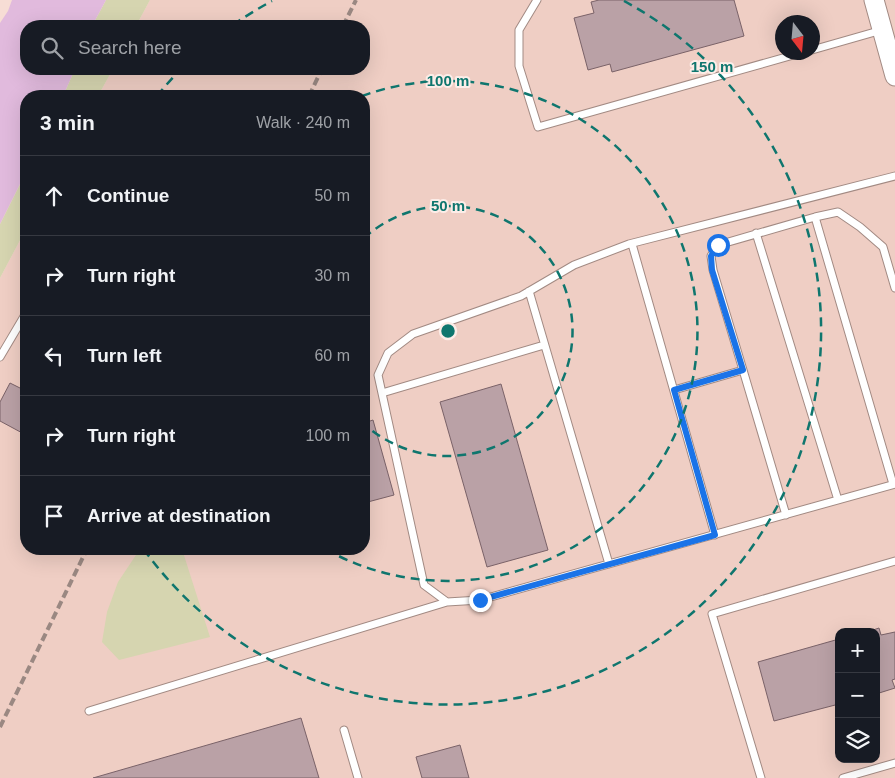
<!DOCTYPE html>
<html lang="en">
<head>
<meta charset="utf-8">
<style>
  :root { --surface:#171b24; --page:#242831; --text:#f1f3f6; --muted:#9ea1a6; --line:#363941 }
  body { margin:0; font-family:Helvetica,sans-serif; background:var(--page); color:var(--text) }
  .controls { position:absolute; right:15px; bottom:15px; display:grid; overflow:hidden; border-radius:10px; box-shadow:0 5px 20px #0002 }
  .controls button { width:45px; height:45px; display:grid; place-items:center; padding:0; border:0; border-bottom:1px solid var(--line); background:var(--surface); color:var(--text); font:25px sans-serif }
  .compass { position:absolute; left:775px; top:15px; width:45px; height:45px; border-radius:50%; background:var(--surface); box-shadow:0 5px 20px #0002; rotate:164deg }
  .stop { position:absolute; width:15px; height:15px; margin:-11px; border:4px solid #1a73e8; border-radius:50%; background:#fff }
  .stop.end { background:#1a73e8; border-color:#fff; box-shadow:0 1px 5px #0008 }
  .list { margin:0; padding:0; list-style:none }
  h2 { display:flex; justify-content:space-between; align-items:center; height:65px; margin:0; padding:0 20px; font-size:21px }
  h2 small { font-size:16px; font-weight:400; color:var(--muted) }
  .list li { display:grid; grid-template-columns:32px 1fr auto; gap:15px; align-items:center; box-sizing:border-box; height:80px; padding:0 20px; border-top:1px solid var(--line) }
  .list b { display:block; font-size:19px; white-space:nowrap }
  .list em { font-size:16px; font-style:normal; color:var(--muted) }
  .icon { flex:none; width:28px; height:28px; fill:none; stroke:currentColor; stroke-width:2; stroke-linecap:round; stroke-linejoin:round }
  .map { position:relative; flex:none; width:895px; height:778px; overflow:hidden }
  .search { position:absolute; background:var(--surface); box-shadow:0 5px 20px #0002; left:20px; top:20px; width:350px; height:55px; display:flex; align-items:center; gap:12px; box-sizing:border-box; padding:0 18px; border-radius:20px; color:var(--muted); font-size:19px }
  .panel { position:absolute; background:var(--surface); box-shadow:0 5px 20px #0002; left:20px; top:90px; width:350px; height:465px; border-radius:20px }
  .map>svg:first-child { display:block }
  .built { fill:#efcec4; fill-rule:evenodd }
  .green { fill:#d6d5b0 }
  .water { fill:#e1badd }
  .building { fill:#baa1a6; stroke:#7a6268 }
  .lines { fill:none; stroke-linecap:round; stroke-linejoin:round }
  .lane-casing { stroke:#a28a83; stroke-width:9 }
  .secondary-casing { stroke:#a28a83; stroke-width:21 }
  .lane { stroke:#fff; stroke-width:7 }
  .secondary { stroke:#fff; stroke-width:19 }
  .rail { stroke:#9a8882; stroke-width:4; stroke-dasharray:8 4; stroke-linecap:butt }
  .route { stroke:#1a73e8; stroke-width:6 }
  .ring { fill:none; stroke:#0f766e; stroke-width:2.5; stroke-dasharray:9 6 }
  .centre { fill:#0f766e; stroke:#fcede8; stroke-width:2.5 }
  .ring-label { font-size:15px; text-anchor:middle; font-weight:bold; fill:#0f766e; stroke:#fcede8; stroke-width:4; stroke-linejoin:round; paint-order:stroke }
</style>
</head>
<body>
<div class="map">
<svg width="895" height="778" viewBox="0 0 895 778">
  <rect width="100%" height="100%" fill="#f7ddd5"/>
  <path class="built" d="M150 0H895V778H0V278L26 229V549H364V96H98L113 69H364V26H136ZM782 22H812V52H782ZM839 632H876V759H839Z"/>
  <path class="green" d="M106 0H150L136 26H92Z
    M75 69H113L98 96H63Z
    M26 172V229L0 278V224Z
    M139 549H182L210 637 119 660 102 642 107 612 118 582 138 552Z"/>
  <path class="water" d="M12 0H106L92 26H26V69H75L63 96H26V172L0 224V23L8 11Z"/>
  <path class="building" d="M599 0H734L744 36 612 72 610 64 588 70 574 18 594 13 591 2Z
    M10 383 26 391V435L0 421V402Z
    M501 384 548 550 487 567 440 402Z
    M373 420 394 495 364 503V423Z
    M879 628 881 635 895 632V679L892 680 895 688 876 694V632H867Z
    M839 639V704L774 721 758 662Z
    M301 718 319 778H93Z
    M460 745 469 778H422L416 757Z"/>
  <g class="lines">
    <defs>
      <path id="lane" d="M537 0 519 30V66L538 127 804 52
        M812 50 882 30
        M895 176 629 244 574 265 521 296 413 334 388 353 378 375 424 585 447 602 480 600 895 484
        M815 217 893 484
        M756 233 838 500
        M632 244 715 535
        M529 291 609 564
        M0 357 26 313
        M743 370 786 515
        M674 390 743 370 713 270 711 256 718 245 815 217 838 212 860 227 883 247 895 288
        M382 393 544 345
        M89 711 447 602
        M344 730 358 778
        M761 778 712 614 895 561
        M843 778 895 763"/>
      <path id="secondary" d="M874 0 895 76"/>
    </defs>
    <use href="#lane" class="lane-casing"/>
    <use href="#secondary" class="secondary-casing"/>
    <use href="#lane" class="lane"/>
    <use href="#secondary" class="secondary"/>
    <path class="rail" d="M343 26 356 0
      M309 96 322 69
      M0 727 87 549"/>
  </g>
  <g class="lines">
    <path class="route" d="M480 600 715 535 674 390 743 370 712 270 711 256 718 245"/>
  </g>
  <g class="ring">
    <path d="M364 238A125 125 0 1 1 364 424"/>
    <path d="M362 96A250 250 0 1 1 327 550"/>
    <path d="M157 96A374 374 0 0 1 181 69M233 25A374 374 0 0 1 272 1M624 1A374 374 0 1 1 145 551"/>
  </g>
  <circle cx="448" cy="331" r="8" class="centre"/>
  <g class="ring-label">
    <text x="712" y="72">150 m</text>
    <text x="448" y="86">100 m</text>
    <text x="448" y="211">50 m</text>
  </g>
</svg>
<div class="controls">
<button>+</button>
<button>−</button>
<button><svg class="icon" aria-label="layers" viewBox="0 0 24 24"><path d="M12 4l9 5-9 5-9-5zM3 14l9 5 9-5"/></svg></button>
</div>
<svg class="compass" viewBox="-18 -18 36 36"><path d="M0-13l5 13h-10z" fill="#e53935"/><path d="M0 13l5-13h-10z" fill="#9ea1a6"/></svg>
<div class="stop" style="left:718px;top:245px"></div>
<div class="stop end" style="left:480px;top:600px"></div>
<div class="search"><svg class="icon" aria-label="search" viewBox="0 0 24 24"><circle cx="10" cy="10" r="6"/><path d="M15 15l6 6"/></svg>Search here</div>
<section class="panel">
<h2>3 min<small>Walk · 240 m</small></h2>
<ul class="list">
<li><svg class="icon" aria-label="ahead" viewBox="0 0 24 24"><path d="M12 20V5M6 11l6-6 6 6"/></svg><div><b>Continue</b></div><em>50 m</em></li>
<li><svg class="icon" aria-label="right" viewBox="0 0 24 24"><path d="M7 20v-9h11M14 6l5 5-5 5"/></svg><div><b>Turn right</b></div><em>30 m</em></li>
<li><svg class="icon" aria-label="left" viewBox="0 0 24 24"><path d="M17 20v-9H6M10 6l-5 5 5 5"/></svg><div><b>Turn left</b></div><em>60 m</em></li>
<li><svg class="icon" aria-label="right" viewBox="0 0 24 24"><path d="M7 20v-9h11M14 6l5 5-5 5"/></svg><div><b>Turn right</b></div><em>100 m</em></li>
<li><svg class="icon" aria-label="arrive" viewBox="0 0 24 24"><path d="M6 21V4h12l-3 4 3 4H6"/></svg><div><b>Arrive at destination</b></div></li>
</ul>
</section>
</div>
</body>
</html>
